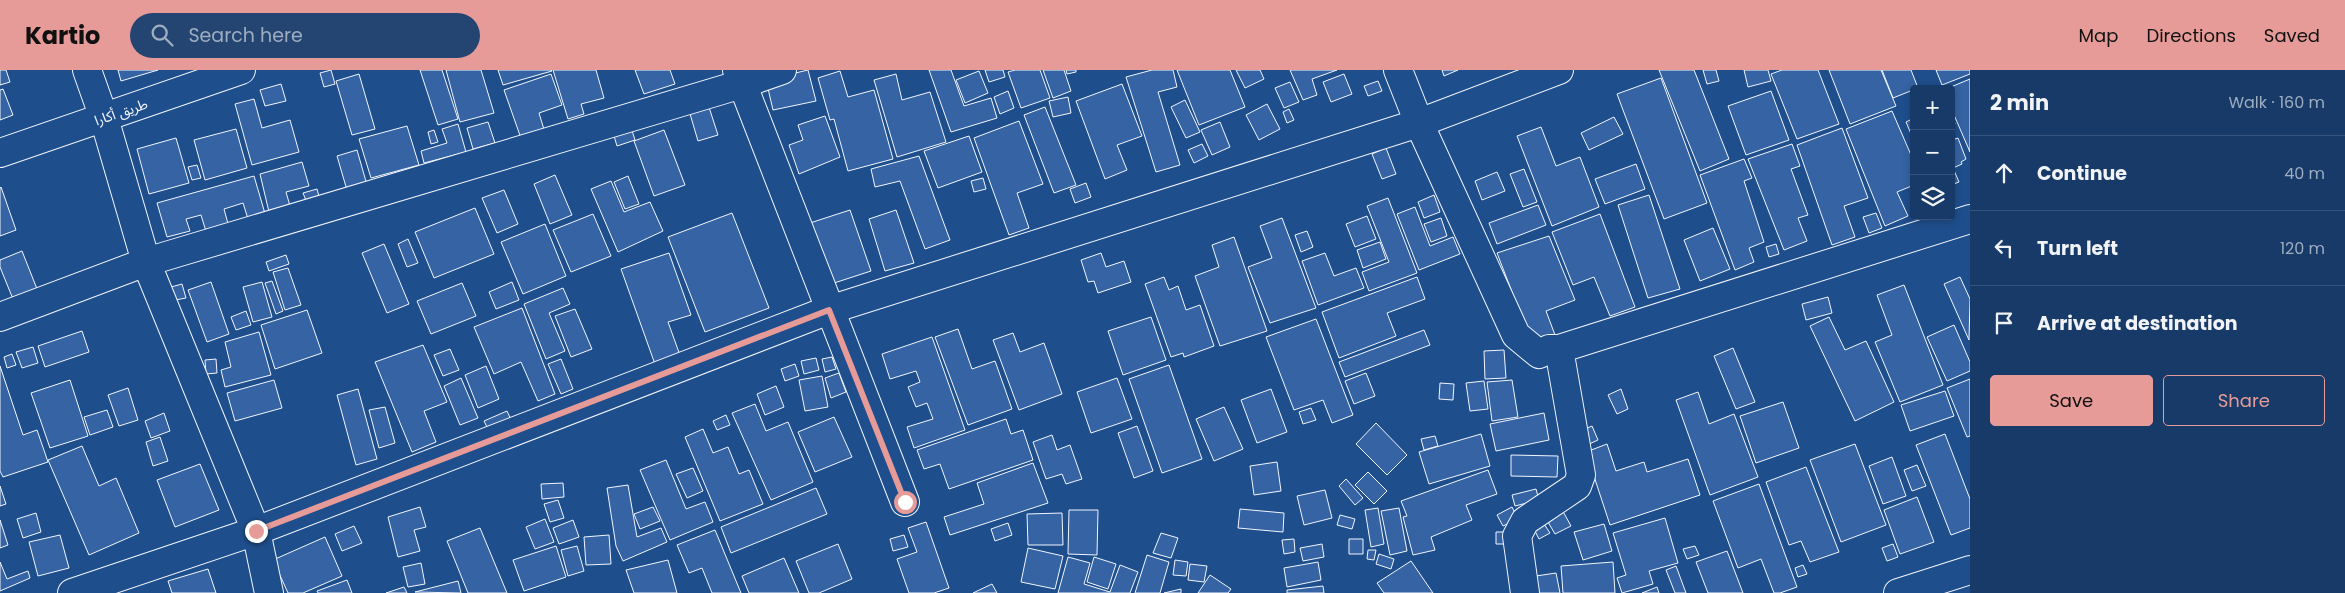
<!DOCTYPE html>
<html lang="en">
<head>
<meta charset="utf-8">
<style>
  :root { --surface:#173a69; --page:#244571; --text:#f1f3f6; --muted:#9eadc0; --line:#36547d; --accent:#e69b98 }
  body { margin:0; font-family:Poppins,"Noto Sans Arabic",sans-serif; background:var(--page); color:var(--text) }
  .controls { position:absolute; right:15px; top:15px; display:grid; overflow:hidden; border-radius:5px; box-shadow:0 2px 8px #0003 }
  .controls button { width:45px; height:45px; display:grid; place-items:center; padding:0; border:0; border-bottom:1px solid var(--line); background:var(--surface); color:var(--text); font:25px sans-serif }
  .stop { position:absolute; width:15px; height:15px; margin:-11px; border:4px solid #e69b98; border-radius:50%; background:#fff }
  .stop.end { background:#e69b98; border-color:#fff; box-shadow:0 1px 5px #0008 }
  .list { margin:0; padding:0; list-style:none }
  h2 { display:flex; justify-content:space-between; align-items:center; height:65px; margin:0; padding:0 20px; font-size:21px }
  h2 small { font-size:16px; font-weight:400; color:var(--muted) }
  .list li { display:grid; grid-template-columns:32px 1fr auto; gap:15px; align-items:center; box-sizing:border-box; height:75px; padding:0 20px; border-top:1px solid var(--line) }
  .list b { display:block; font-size:19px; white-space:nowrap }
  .list em { font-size:16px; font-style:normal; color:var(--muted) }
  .actions { display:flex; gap:10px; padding:15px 20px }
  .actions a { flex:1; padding:11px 0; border:1px solid var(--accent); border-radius:5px; text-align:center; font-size:18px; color:var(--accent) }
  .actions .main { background:var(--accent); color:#111 }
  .icon { flex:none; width:28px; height:28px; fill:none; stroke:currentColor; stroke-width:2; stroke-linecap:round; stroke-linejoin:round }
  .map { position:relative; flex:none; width:1970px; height:523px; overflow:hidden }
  header { display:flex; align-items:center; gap:30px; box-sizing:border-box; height:70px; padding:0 25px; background:var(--accent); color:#111 }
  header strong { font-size:24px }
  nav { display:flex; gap:28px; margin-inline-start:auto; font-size:18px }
  .search { width:350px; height:45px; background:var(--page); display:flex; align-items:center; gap:12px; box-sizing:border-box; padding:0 18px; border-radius:28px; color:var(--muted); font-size:19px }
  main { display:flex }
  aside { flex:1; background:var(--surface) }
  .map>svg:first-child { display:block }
  .building { fill:#3563a3; stroke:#f2f6ff }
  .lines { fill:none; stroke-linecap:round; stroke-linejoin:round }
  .street-casing { stroke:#f2f6ff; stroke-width:30 }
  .secondary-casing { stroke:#f2f6ff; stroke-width:30 }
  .street { stroke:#1f4e8c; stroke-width:28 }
  .secondary { stroke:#1f4e8c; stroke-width:28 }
  .route { stroke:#e69b98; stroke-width:6 }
  .labels { text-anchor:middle; stroke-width:4; stroke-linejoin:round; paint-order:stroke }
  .street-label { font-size:14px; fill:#f2f6ff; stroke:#1f4e8c }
</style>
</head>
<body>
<header>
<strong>Kartio</strong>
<div class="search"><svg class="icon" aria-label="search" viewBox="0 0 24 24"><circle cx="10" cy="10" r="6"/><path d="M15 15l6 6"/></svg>Search here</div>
<nav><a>Map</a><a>Directions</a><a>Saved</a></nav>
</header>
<main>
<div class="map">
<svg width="1970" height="523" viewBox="0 0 1970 523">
  <rect width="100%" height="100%" fill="#1f4e8c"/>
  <path class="building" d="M0 0H6L10 12 0 15Z
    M118 0H158L121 11Z
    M331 0 335 14 324 17 320 3Z
    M420 0H442L458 49 438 55Z
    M446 0H481L494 43 460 52Z
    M498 0H551L552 1 503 15Z
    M553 0H596L604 28 581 34 584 44 568 49Z
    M635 0H670L675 14 644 24Z
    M808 0 816 31 773 40 766 10Z
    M929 0H951L964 36 991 28 997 48 951 62Z
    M985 0H1003L1005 7 989 12Z
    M1015 0H1040L1050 28 1021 38 1008 2Z
    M1043 0H1064L1071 21 1053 28Z
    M1066 0H1076V2L1067 4Z
    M1152 0H1173L1177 17 1158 22 1180 95 1156 102 1126 7Z
    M1177 0H1230L1245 37 1199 55Z
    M1236 0H1260L1264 9 1245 18Z
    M1290 0H1337L1312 9 1317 25 1303 30Z
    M1442 0H1458L1444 6Z
    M1659 0H1694L1729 89 1700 101Z
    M1703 0H1716L1719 11 1707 14Z
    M1744 0H1768L1771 11 1748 17Z
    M1782 0H1818L1839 54 1797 69 1771 4Z
    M1829 0H1881L1896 36 1850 54Z
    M1882 0H1911L1918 18 1893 28Z
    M1936 0H1970V4L1942 15Z
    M840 1 848 27 874 20 893 89 848 101 834 49 830 50 818 8Z
    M979 1 988 23 965 33 956 10Z
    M359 4 375 59 352 65 336 11Z
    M551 4 562 35 539 43 546 66 523 74 504 20Z
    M896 4 902 30 930 22 946 72 897 87 874 10Z
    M1344 4 1352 24 1331 32 1323 12Z
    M1661 8 1707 133 1664 149 1617 24Z
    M1970 9V82L1951 38V19H1946Z
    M1378 11 1382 21 1368 26 1364 16Z
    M1290 12 1299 32 1284 38 1275 18Z
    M281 14 286 31 265 36 260 20Z
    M1122 14 1142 66 1117 75 1127 100 1105 109 1076 31Z
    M3 19 13 45 0 50V20Z
    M1008 21 1014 38 1000 44 994 27Z
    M1771 21 1789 70 1746 85 1728 36Z
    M1068 27 1071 43 1053 47 1049 31Z
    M254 29 262 58 290 50 299 82 252 95 235 34Z
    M1185 30 1200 62 1186 68 1171 37Z
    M707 31 718 65 698 71 688 37Z
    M1267 34 1280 59 1259 70 1246 45Z
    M1045 37 1076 115 1054 123 1024 45Z
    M1289 39 1294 50 1287 53 1283 42Z
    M1892 41 1914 92V115L1897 122 1908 146 1885 156 1846 59Z
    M1951 44 1955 54 1951 56Z
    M825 46 840 87 799 104 789 75 803 70 798 55Z
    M1614 47 1623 64 1589 80 1581 63Z
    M1914 48V71L1906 52Z
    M629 51 635 70 617 76 611 56Z
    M1019 51 1043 114 1017 123 1029 158 1009 165 974 68Z
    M488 52 495 73 473 79 467 58Z
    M1220 52 1230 77 1212 85 1201 60Z
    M458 54 466 82 424 93 421 81 447 73 442 59Z
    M407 56 419 95 371 108 359 69Z
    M1541 57 1556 96 1580 87 1599 137 1552 156 1517 66Z
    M1842 58 1868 128 1844 136 1855 167 1832 175 1797 75Z
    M236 59 247 98 205 110 194 70Z
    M434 60 438 72 431 74 428 62Z
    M664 60 685 115 654 126 634 71Z
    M969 66 982 102 938 118 924 81Z
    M1951 67 1952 70 1958 68 1966 89 1961 92 1962 94 1953 98 1959 112 1951 115Z
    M176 68 189 113 149 124 137 79Z
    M1202 74 1208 86 1194 93 1188 80Z
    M1792 74 1800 96 1791 99 1808 145 1798 148 1807 171 1784 180 1748 89Z
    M1386 78 1396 104 1382 109 1372 84Z
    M357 80 369 122 349 127 337 86Z
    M919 86 950 170 925 179 900 111 875 117 871 99Z
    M1744 89 1752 108 1744 111 1764 172 1749 178 1754 192 1735 200 1700 105Z
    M302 92 309 116 286 122 290 136 269 142 260 104Z
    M1636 94 1645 119 1605 134 1595 109Z
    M197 95 201 108 192 110 188 97Z
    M1524 99 1537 132 1523 137 1510 104Z
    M1497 102 1505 121 1482 130 1475 111Z
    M555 105 572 145 550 154 534 114Z
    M254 106 266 147 249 152 243 133 224 139 230 161 208 168 201 145 186 149 190 161 167 167 157 133Z
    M628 106 639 134 625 139 614 112Z
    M983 108 986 119 974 122 971 111Z
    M611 111 624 142 650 132 663 161 618 182 591 119Z
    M1086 113 1091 127 1075 133 1070 119Z
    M1 117 16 160 0 166V118Z
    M317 119 320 130 307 133 303 123Z
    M504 120 518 154 497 163 482 128Z
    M1434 125 1440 142 1424 148 1418 132Z
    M1649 125 1680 219 1648 228 1618 135Z
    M1388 128 1417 203 1369 221 1362 202 1389 192 1367 136Z
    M1538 135 1546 155 1497 174 1489 153Z
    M1415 137 1430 176 1453 167 1460 184 1419 200 1397 144Z
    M475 138 494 184 434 208 415 162Z
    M850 140 871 201 831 214 810 153Z
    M896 140 914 193 885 201 869 149Z
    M732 143 769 238 705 262 668 167Z
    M1876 143 1882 158 1869 163 1863 147Z
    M593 144 611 186 571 202 553 160Z
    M1600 144 1635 237 1610 246 1594 207 1573 215 1552 162Z
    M1367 146 1376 169 1355 177 1346 154Z
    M1282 148 1316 238 1270 253 1248 197 1272 188 1260 156Z
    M1441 148 1447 166 1431 172 1424 154Z
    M545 154 566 206 523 224 501 172Z
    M1713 158 1730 199 1700 211 1684 170Z
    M1307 161 1313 177 1301 182 1295 165Z
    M1549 166 1575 230 1546 241 1555 265 1532 274 1497 183Z
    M1234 167 1267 261 1220 276 1195 206 1219 197 1212 175Z
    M408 169 418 193 407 197 398 174Z
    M1380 172 1386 189 1363 198 1357 180Z
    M384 174 409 234 387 243 362 183Z
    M1776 174 1779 184 1769 187 1766 177Z
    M22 181 39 224 15 234 0 197V190Z
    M669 183 691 245 668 252 681 288 656 297 621 199Z
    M1101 183 1106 197 1124 191 1131 212 1098 223 1094 211 1088 212 1081 190Z
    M1325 183 1334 206 1356 198 1364 218 1318 235 1302 191Z
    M286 185 289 194 269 201 266 192Z
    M288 198 301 235 285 240 273 202Z
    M1164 207 1169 220 1178 216 1186 240 1200 235 1214 276 1184 287 1183 283 1171 287 1145 214Z
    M1417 207 1425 229 1387 243 1396 266 1339 288 1322 242Z
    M1960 207 1970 229 1969 270 1944 214Z
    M272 211 283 241 276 244 265 213Z
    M211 212 229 264 207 272 188 220Z
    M262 212 272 247 253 252 243 217Z
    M512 212 519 230 496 239 489 222Z
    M462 213 476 246 431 264 417 231Z
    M182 214 186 228 175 230 171 217Z
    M1904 215 1943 315 1900 332 1875 272 1892 265 1877 225Z
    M563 218 570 234 549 243 565 281 546 289 524 234Z
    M1828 227 1832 243 1806 250 1802 234Z
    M522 238 555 324 538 331 521 292 494 304 474 257Z
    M575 239 592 279 571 287 555 246Z
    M307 240 322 283 275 299 261 255Z
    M246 241 251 255 236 260 231 247Z
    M1151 247 1166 290 1123 305 1108 261Z
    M1829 247 1845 280 1866 271 1894 332 1855 351 1810 256Z
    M1316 249 1353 345 1332 353 1323 330 1294 340 1266 267Z
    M1954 255 1970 292V301L1947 311 1927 267Z
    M958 259 972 299 995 291 1012 339 968 355 935 267Z
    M1424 260 1430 275 1345 307 1339 292Z
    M82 261 89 282 45 297 38 276Z
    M259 262 271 305 225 317 221 300 231 297 225 272Z
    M1013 263 1020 282 1044 273 1062 324 1019 340 993 270Z
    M932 267 965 360 914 378 907 357 933 349 927 333 916 337 908 317 920 312 916 301 890 309 882 284Z
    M423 275 447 332 424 341 436 372 412 382 375 292Z
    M33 277 38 293 22 298 16 282Z
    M1733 278 1755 332 1736 339 1714 286Z
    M450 279 459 300 443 306 434 285Z
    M1504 280 1506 308 1485 309 1484 281Z
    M12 284 16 295 7 298 4 287Z
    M832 287 836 299 825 302 822 289Z
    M816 288 819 300 804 304 801 291Z
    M216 289 217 303 206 304 205 290Z
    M561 289 573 319 561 324 548 294Z
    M795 294 799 306 785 311 781 299Z
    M1169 295 1202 389 1162 403 1129 309Z
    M0 296 23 365 37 360 48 392 3 407 0 401Z
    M486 296 499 329 478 338 465 305Z
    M839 303 846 322 831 328 825 308Z
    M1366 303 1375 326 1354 334 1345 311Z
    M822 306 828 337 805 341 799 310Z
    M461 308 478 348 460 355 444 316Z
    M1117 308 1132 349 1091 363 1077 322Z
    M1970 309V366L1967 367 1947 318Z
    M70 310 88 366 50 378 31 323Z
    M274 310 282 338 235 351 227 323Z
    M1512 310 1518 347 1492 351 1487 312Z
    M1484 311 1488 339 1470 341 1466 313Z
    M1440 313 1454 314 1453 330 1439 329Z
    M776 316 784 337 765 345 757 324Z
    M128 318 138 350 119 356 108 325Z
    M358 319 377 389 356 395 337 325Z
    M1271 319 1287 362 1257 373 1241 330Z
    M1621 319 1628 339 1617 344 1608 325Z
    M1945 321 1954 346 1910 361 1901 335Z
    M1698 322 1709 354 1734 344 1758 407 1710 425 1676 330Z
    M1783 332 1799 378 1756 393 1740 346Z
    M755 334 766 361 788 352 813 412 771 430 732 343Z
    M385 337 395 373 379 378 369 340Z
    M1224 337 1243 379 1214 391 1196 349Z
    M1311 338 1316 350 1303 354 1299 342Z
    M107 340 113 357 90 365 84 347Z
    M507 341 512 352 489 361 484 351Z
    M164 343 170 361 151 368 145 351Z
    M1544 343 1549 370 1496 381 1490 354Z
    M726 345 730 355 717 360 713 351Z
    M834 347 852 387 815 402 798 362Z
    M1006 349 1011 364 1023 360 1033 390 949 419 940 394 924 399 917 380Z
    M1376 353 1407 385 1387 405 1356 374Z
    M1137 356 1153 401 1134 408 1118 363Z
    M1592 356 1598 370 1587 375 1581 361Z
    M703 359 713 383 728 377 739 404 749 400 763 434 720 451 685 367Z
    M1481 364 1490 396 1429 414 1419 382Z
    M1945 364 1970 429V458L1951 465 1916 375Z
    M1052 365 1057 380 1070 375 1082 409 1066 414 1062 404 1046 409 1033 372Z
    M1435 366 1438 376 1424 380 1421 369Z
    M160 367 168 391 153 396 146 372Z
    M1607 374 1616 401 1644 392 1647 402 1688 389 1700 425 1610 455 1586 382Z
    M1855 374 1886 455 1841 472 1810 390Z
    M82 376 99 416 116 408 139 463 89 485 48 390Z
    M1511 385 1558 386 1557 407 1511 406Z
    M1892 387 1906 426 1883 434 1869 396Z
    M666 390 686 439 705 432 713 452 670 470 640 400Z
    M1277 392 1281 421 1254 425 1250 396Z
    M1033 393 1048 433 950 465 944 447 984 434 977 413Z
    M200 394 219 440 175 457 157 410Z
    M1917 395 1926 416 1912 421 1904 400Z
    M1806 397 1839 482 1810 492 1801 471 1789 475 1766 412Z
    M693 398 703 421 687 428 676 404Z
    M1488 400 1497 424 1466 435 1472 450 1431 467 1435 480 1413 485 1403 447 1407 446 1401 431Z
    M1368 402 1387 421 1374 434 1355 415Z
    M1346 409 1363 428 1355 435 1339 416Z
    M563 413 564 427 542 429 541 414Z
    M1759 414 1797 517 1780 523H1774L1761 489 1738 498 1713 431Z
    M628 415 637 467 661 458 667 472 623 491 616 476 607 418Z
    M0 416 6 434 0 436Z
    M816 418 827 444 731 483 721 457Z
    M1536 419 1539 430 1515 436 1512 425Z
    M1325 420 1332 448 1304 455 1297 426Z
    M1917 427 1934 472 1900 484 1884 440Z
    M558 430 564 448 550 452 544 434Z
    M1560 436 1571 456 1555 464 1544 445Z
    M420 437 426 457 414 460 420 481 398 487 388 447Z
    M653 437 660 451 640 459 634 444Z
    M1512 437 1518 449 1503 456 1497 445Z
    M1378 438 1384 474 1371 477 1365 440Z
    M1399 438 1407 481 1390 485 1381 441Z
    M1240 439 1284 443 1283 462 1238 458Z
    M1069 440H1098L1097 485 1068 484Z
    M36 443 41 462 23 468 17 449Z
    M1062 443 1063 475H1028L1027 444Z
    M1340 445 1355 449 1352 459 1337 455Z
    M1665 448 1678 493 1649 501 1653 514 1622 523 1617 508 1626 505 1613 463Z
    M545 449 554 472 535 479 526 457Z
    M0 450 8 475 0 478Z
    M573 450 579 467 559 474 553 458Z
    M926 452 949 518 934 523H909L897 489 917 482 908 458Z
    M1008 453 1012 465 995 471 991 459Z
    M1544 454 1550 463 1539 469 1534 459Z
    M1604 454 1612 481 1583 490 1574 462Z
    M354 456 362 473 342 481 335 464Z
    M480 458 507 523H468L447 471Z
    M715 460 741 523H712L702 498 689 503 677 475Z
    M1496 462H1504V474H1496Z
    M1161 463 1178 468 1171 488 1153 483Z
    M60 465 69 498 38 506 29 472Z
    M609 465 611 494 586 495 584 467Z
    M904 465 908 477 893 481 890 469Z
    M325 467 342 506 303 523H288L273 490Z
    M1294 469 1295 482 1284 484 1282 470Z
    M1349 469H1363V484H1349Z
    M838 474 852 509 819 523H809L796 491Z
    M1322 474 1324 487 1303 491 1300 478Z
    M1893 474 1898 487 1887 491 1882 478Z
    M556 476 566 507 524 521 513 490Z
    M577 476 584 501 568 506 561 480Z
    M1695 476 1699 485 1687 489 1683 479Z
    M1028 478 1063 486 1055 519 1021 512Z
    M1368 480H1376L1374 490 1367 489Z
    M1727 481 1743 523H1708L1696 492Z
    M1379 484 1394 489 1391 499 1376 494Z
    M1147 485 1169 492 1160 523H1135Z
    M1068 487 1090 493 1084 514 1110 522 1120 495 1138 502 1130 523H1058Z
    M1094 487 1116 494 1108 519 1087 512Z
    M784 488 799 523H749L742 506Z
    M668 490 677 523H634L626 500Z
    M1175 490 1188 492 1186 506 1173 505Z
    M1411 491 1433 523H1384L1377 513Z
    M0 492 7 509 28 501 30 508 0 521Z
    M1318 492 1321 510 1287 517 1284 498Z
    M1613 492 1615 523H1563L1561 496Z
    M421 493 425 514 408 517 403 497Z
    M1190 494 1207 496 1204 512 1188 510Z
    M1803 495 1807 504 1798 507 1795 498Z
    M1676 496 1686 523H1675L1666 500Z
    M208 499 216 523H172L168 511Z
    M1556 503 1560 523H1539L1536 506Z
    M1210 505 1231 519 1228 523H1198Z
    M347 510 352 523H318L317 521Z
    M458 511 461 523 415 522Z
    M992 514 997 523H973Z
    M1323 516 1324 523H1287V520Z
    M404 517 407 523H386Z
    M1657 517 1659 523H1642Z
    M1181 519V523H1164Z"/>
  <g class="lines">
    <defs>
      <path id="street" d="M87 0 104 48 146 192 256 461 269 523
        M737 0 905 432
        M1398 0 1419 53 1516 265 1539 284 1549 279H1559L1970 149
        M0 83 241 0
        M0 247 146 192 742 14 782 0
        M1525 523 1517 466 1525 451 1577 416 1581 405 1559 279
        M1898 523 1970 500"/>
      <path id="secondary" d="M72 523 256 461 829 240 1419 53 1559 0"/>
    </defs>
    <use href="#street" class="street-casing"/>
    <use href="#secondary" class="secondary-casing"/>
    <use href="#street" class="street"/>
    <use href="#secondary" class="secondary"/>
  </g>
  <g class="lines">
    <path class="route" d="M256 461 829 240 905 432"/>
  </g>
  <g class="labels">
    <g class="street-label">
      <text transform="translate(121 42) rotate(-19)" y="5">طريق أكارا</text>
    </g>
  </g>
</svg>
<div class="controls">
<button>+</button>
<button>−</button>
<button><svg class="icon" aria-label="layers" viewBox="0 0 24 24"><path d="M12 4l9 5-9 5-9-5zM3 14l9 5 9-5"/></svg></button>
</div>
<div class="stop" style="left:905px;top:432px"></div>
<div class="stop end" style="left:256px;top:461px"></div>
</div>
<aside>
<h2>2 min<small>Walk · 160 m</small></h2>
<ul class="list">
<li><svg class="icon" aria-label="ahead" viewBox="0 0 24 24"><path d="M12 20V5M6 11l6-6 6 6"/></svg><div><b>Continue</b></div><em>40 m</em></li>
<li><svg class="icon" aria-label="left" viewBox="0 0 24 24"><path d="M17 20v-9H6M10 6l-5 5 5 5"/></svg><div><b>Turn left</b></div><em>120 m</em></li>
<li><svg class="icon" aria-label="arrive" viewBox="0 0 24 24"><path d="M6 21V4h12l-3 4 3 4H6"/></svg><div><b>Arrive at destination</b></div></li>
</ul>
<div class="actions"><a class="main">Save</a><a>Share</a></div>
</aside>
</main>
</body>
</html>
